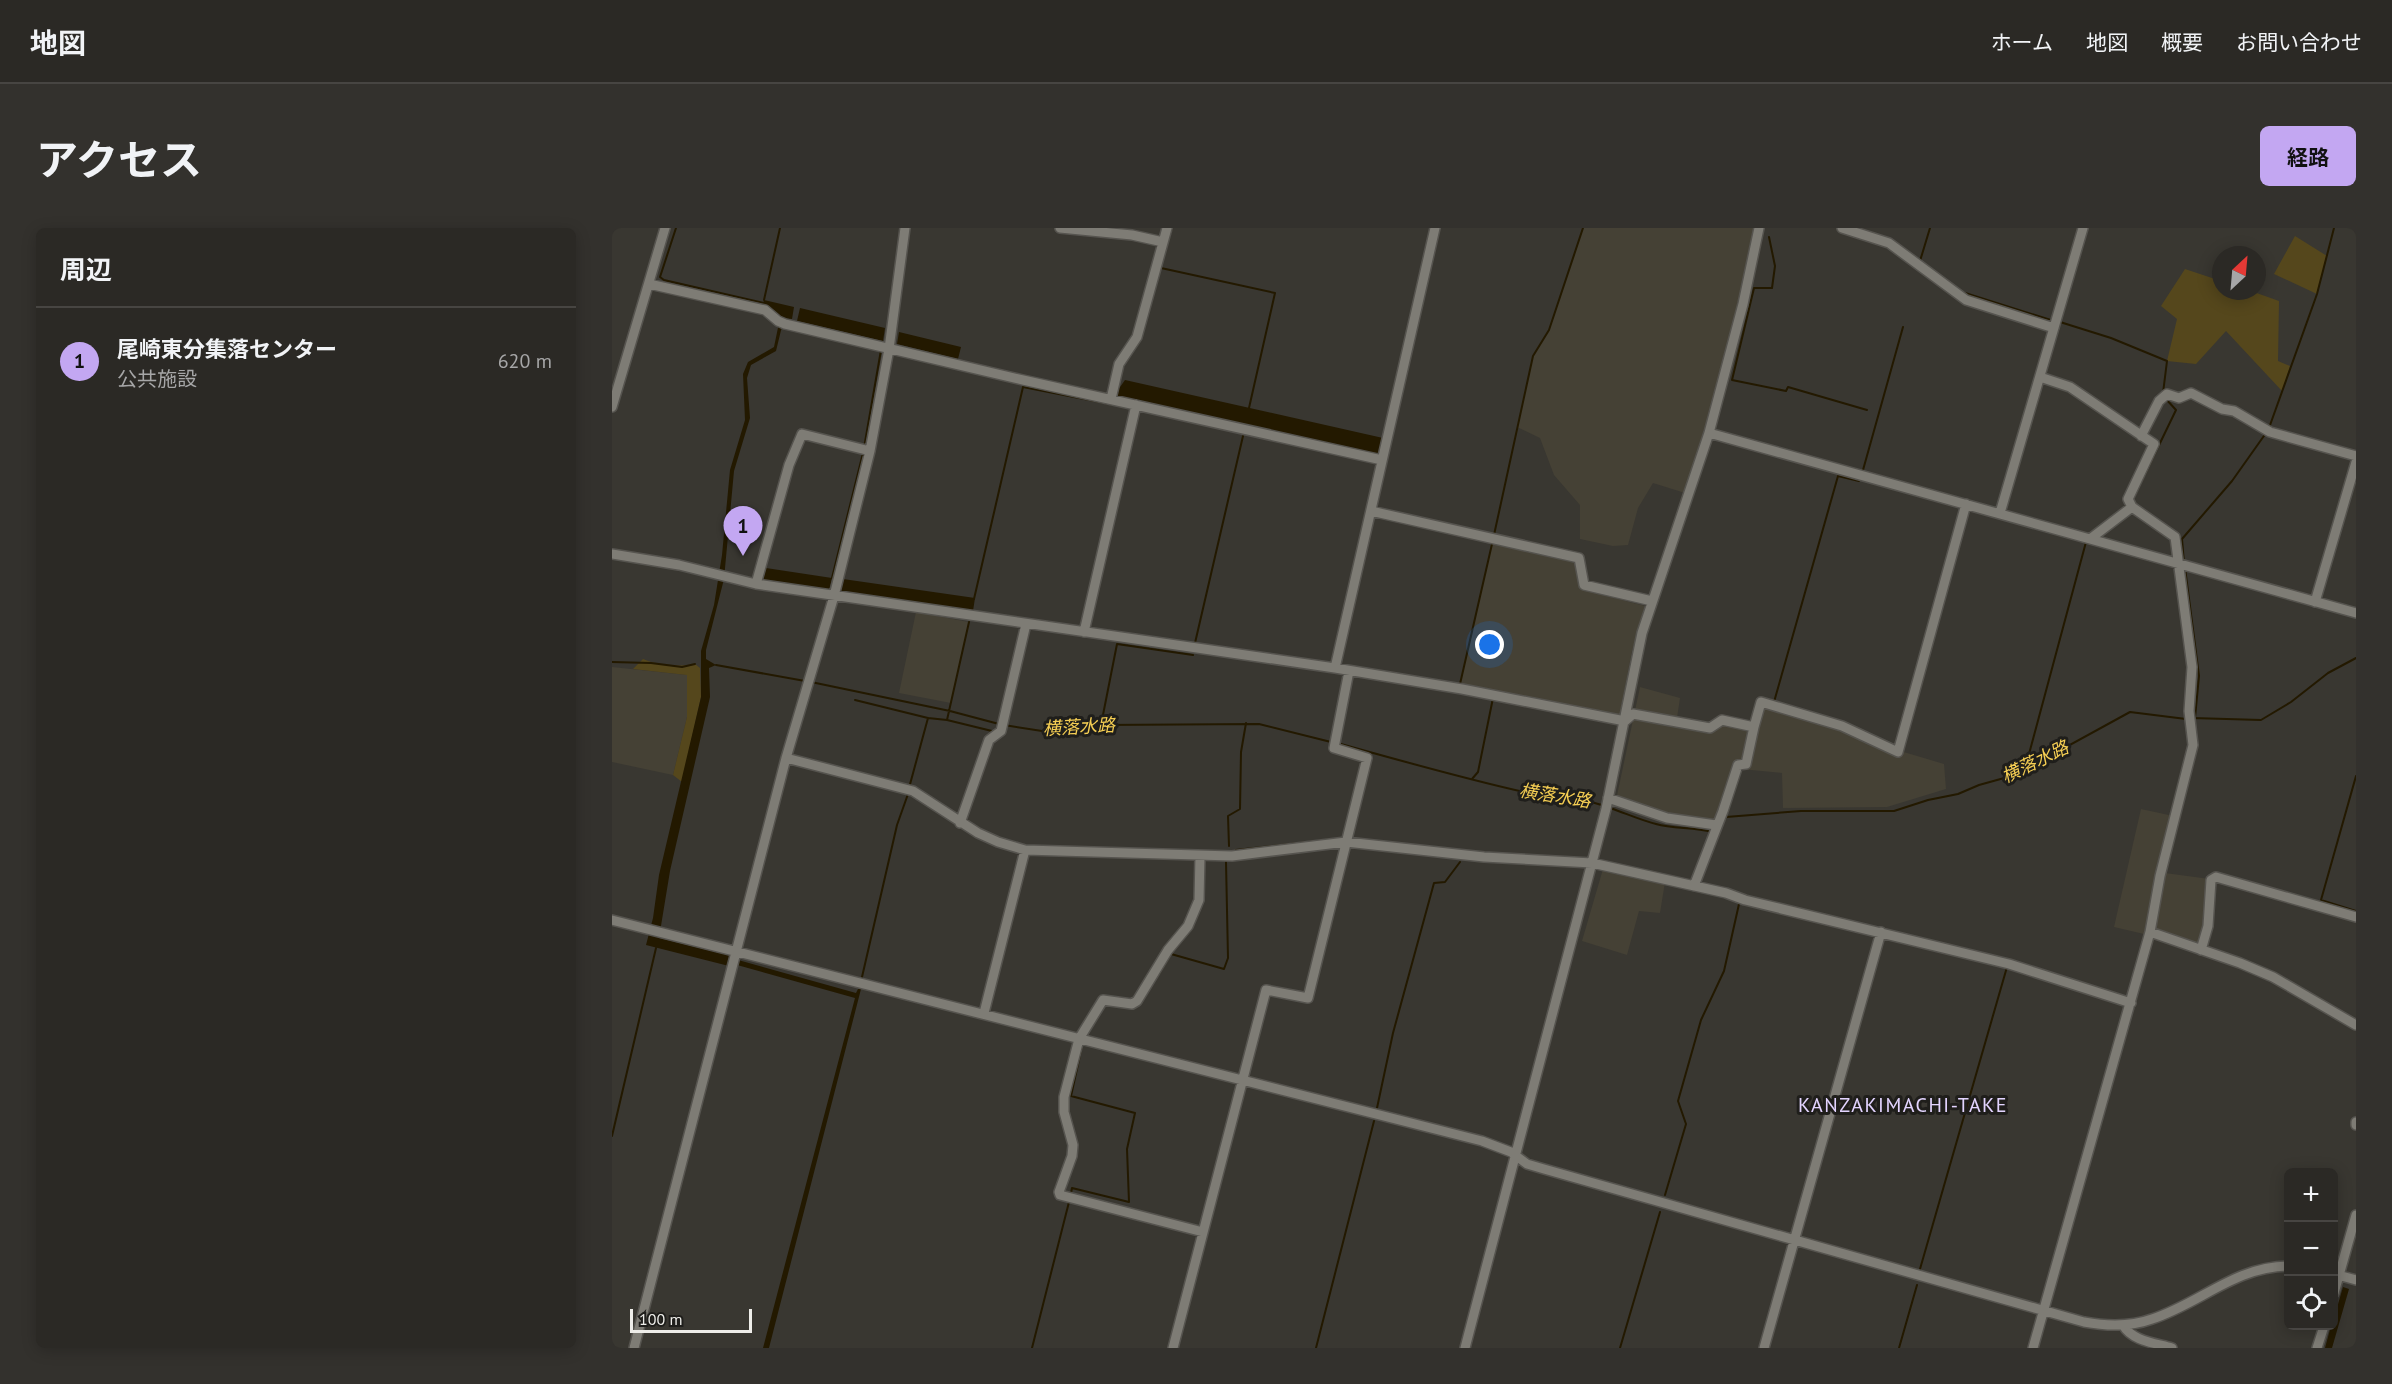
<!DOCTYPE html>
<html lang="ja">
<head>
<meta charset="utf-8">
<style>
  :root { --surface:#2b2925; --page:#33312d; --text:#f1f3f6; --muted:#a6a6a7; --line:#474542; --accent:#c3a7f2 }
  body { margin:0; font-family:"PT Sans","Noto Sans JP",sans-serif; background:var(--page); color:var(--text) }
  .controls { position:absolute; right:18px; bottom:18px; display:grid; overflow:hidden; border-radius:9px; box-shadow:0 3px 15px #0003 }
  .controls button { width:54px; height:54px; display:grid; place-items:center; padding:0; border:0; border-bottom:2px solid var(--line); background:var(--surface); color:var(--text); font:30px sans-serif }
  .compass { position:absolute; left:1600px; top:18px; width:54px; height:54px; border-radius:50%; background:var(--surface); box-shadow:0 3px 15px #0003; rotate:26deg }
  .scale { position:absolute; left:18px; bottom:15px; width:122px; box-sizing:border-box; padding-left:6px; border:3px solid #eeede9; border-top:0; font-size:16px; line-height:21px; white-space:nowrap; color:#eeede9; -webkit-text-stroke:4px #1f1e1b; paint-order:stroke }
  .you { position:absolute; left:878px; top:417px; width:21px; height:21px; margin:-15px; border:4px solid #fff; border-radius:50%; background:#1a73e8; box-shadow:0 0 0 9px #1a73e833 }
  .badge { display:grid; place-items:center; width:39px; height:39px; border-radius:50%; background:var(--accent); color:#111; font-size:20px; font-weight:700 }
  .pin { position:absolute; translate:-50% -50px; filter:drop-shadow(0 2px 3px #0008) }
  .pin::after { content:''; position:absolute; top:32px; width:21px; height:18px; background:inherit; clip-path:polygon(0 0,100% 0,50% 100%) }
  .list { margin:0; padding:0; list-style:none }
  h2 { display:flex; justify-content:space-between; align-items:center; height:78px; margin:0; padding:0 24px; font-size:26px }
  h2 small { font-size:20px; font-weight:400; color:var(--muted) }
  .list li { display:grid; grid-template-columns:39px 1fr auto; gap:18px; align-items:center; box-sizing:border-box; height:108px; padding:0 24px; border-top:2px solid var(--line) }
  .list b { display:block; font-size:22px; white-space:nowrap }
  .list p { margin:0; font-size:20px; white-space:nowrap; color:var(--muted) }
  .list em { font-size:20px; font-style:normal; color:var(--muted) }
  .icon { flex:none; width:33px; height:33px; fill:none; stroke:currentColor; stroke-width:2; stroke-linecap:round; stroke-linejoin:round }
  .map { position:relative; flex:none; width:1744px; height:1120px; overflow:hidden; border-radius:9px }
  header { display:flex; align-items:center; gap:36px; box-sizing:border-box; height:84px; padding:0 30px; background:var(--surface); border-bottom:2px solid var(--line) }
  header strong { font-size:28px }
  nav { display:flex; gap:33px; margin-inline-start:auto; font-size:21px }
  .intro { display:flex; align-items:center; justify-content:space-between; box-sizing:border-box; height:144px; padding:0 36px }
  h1 { margin:0; font-size:42px }
  .button { padding:15px 27px; border-radius:9px; background:var(--accent); color:#111; font-size:21px; font-weight:700 }
  main { display:flex; gap:36px; padding:0 36px }
  aside { flex:1; background:var(--surface); border-radius:9px; box-shadow:0 3px 15px #0003 }
  .map>svg:first-child { display:block }
  .built { fill:#454135 }
  .green { fill:#55471c }
  .water { fill:#231900 }
  .lines { fill:none; stroke-linecap:round; stroke-linejoin:round }
  .stream { stroke:#231900; stroke-width:2 }
  .minor-casing { stroke:#56544f; stroke-width:12 }
  .minor { stroke:#7e7c75; stroke-width:9 }
  .labels { text-anchor:middle; stroke-width:6; stroke-linejoin:round; paint-order:stroke }
  .water-label { font-size:18px; font-style:italic; fill:#f5ce53; stroke:#1f1e1b }
  .quarter-label { font-size:20px; letter-spacing:1.5px; fill:#e3d4ff; stroke:#1f1e1b }
</style>
</head>
<body>
<header>
<strong>地図</strong>
<nav><a>ホーム</a><a>地図</a><a>概要</a><a>お問い合わせ</a></nav>
</header>
<div class="intro"><h1>アクセス</h1><a class="button">経路</a></div>
<main>
<aside>
<h2>周辺<small></small></h2>
<ul class="list">
<li><span class="badge">1</span><div><b>尾崎東分集落センター</b><p>公共施設</p></div><em>620 m</em></li>
</ul>
</aside>
<div class="map">
<svg width="1744" height="1120" viewBox="0 0 1744 1120">
  <rect width="100%" height="100%" fill="#393731"/>
  <path class="built" d="M971 0H1143L1126 78 1099 182 1073 265 1041 255 1026 280 1016 317 1001 318 968 311V277L942 247 928 210 905 199 921 128 937 102Z
    M880 316 965 335 968 361 1033 378 1020 423 1006 495 846 462Z
    M304 384 357 394 339 475 287 465Z
    M0 439 75 447V489L61 547 0 534Z
    M1028 459 1068 470 1065 490 1098 497 1139 496 1148 470 1230 495 1285 522 1332 536 1334 561 1275 579 1171 580 1170 545 1129 541 1110 601 1054 593 1003 577Z
    M1529 581 1566 589 1553 645 1605 652 1592 720 1502 699Z
    M991 641 1053 654 1048 685 1027 683 1015 727 970 713Z"/>
  <path class="green" d="M1683 8 1715 28 1705 66 1662 46Z
    M1573 41 1609 53V63H1639L1667 73 1666 133 1678 138 1670 163 1614 103 1584 136 1555 133 1565 91 1549 78Z
    M31 431C47 438 66 439 83 436L88 440 89 469 70 554 61 547 75 489V447L21 441Z"/>
  <path class="water" d="M152 72 182 79 180 91 172 90 164 123 139 137 135 150 138 190 122 243 112 351 94 422V431L104 437 97 440 98 469 58 643 47 710 120 728 119 730 244 765 246 761H249L157 1120H151L243 770 118 735 117 738 34 717 41 690 47 647 89 469V423L102 377 110 327 118 242 133 192 131 146 136 134 162 119 168 90 158 79 151 77Z
    M188 80 273 100 271 113 185 93Z
    M287 104 349 119 346 131 285 116Z
    M513 152 771 210 767 227 506 168V162Z
    M154 340 220 350 217 362 151 352Z
    M231 351 363 370 361 383 229 363Z
    M1731 1059 1737 1061 1720 1120H1713L1719 1098H1722V1090Z"/>
  <g class="lines">
    <path class="stream" d="M64 0 48 49 52 52 152 75
      M1157 9 1163 38 1160 60H1142L1120 152 1174 163 1176 159 1255 182
      M556 12 560 0
      M1309 34 1308 33 1318 0
      M549 40 663 65 637 180
      M1350 64 1442 93
      M152 72 168 0
      M1448 94 1499 110 1555 133 1551 165
      M1657 200 1705 66 1722 0
      M252 220 269 122
      M1251 242 1291 99
      M1520 273 1564 182 1554 171
      M882 307 921 128 937 102 971 0
      M1476 308 1515 277
      M1572 335 1570 311 1620 253 1654 205
      M1573 340 1587 448 1583 490
      M220 350 251 225
      M362 371 411 159 503 177
      M583 415 631 208
      M0 434 39 435 70 439 83 436
      M104 437 193 453
      M199 454 338 483 387 496
      M848 456 880 316
      M243 472 316 490
      M1162 474 1226 248 1247 253
      M1580 490 1649 492 1679 474 1716 445 1744 430
      M335 492 380 503
      M392 497 430 503 489 497 647 496 719 514
      M489 497 505 416 581 427
      M725 515C787 532 849 550 912 564 939 570 966 568 993 578
      M1419 537 1417 526 1474 314
      M1744 548 1709 672 1744 683
      M860 551 866 544 881 470
      M297 560 316 490 335 492 357 394
      M998 580C1013 585 1028 592 1044 596 1062 601 1081 599 1100 604
      M1114 589 1119 571
      M1111 595 1114 589 1189 583H1282L1316 572 1346 566 1367 557 1403 547 1518 484 1574 491
      M617 618 616 588 628 581 629 524 634 495
      M624 622 732 610
      M547 746 559 726 612 741 616 730 614 634
      M250 749 285 597 296 566
      M765 880 781 805 822 655 833 654 848 634
      M0 908 44 720
      M459 965 460 960 517 974 515 921 523 885 459 868 470 818
      M1053 967 1074 896 1066 873 1089 792 1112 743 1127 676
      M1308 1041 1395 739
      M420 1120 457 974
      M704 1120 762 893
      M1008 1120 1048 984
      M1287 1120 1305 1057"/>
    <defs>
      <path id="minor" d="M448 0 520 7 551 14
        M1230 0 1277 15 1354 72 1442 100
        M37 56 153 82 166 93 173 96 411 152 770 232
        M499 171 507 136 525 109 555 0
        M0 179 53 0
        M1097 205 1744 385
        M1529 208 1547 173 1555 166 1567 170 1579 165 1610 181 1622 183 1658 204 1744 228
        M759 283 967 330 972 357 1040 373
        M1388 285 1471 0
        M1478 311 1520 279
        M0 326 67 337 144 356 723 440 850 461 1013 493 1021 486 1098 500 1110 492 1142 499 1149 474 1230 498 1286 524 1354 276
        M144 356 177 237 190 206 258 223
        M1703 374 1744 234
        M472 404 524 177
        M723 440 823 0
        M174 530 301 563 366 605 386 614 413 622 620 628 734 614 872 629 980 635 1114 665 1133 672 1397 736 1519 775
        M996 570 1055 590 1104 597
        M348 595 377 512 389 503 414 396
        M588 628 587 672 576 698 556 722 525 773 520 776 491 772 467 811 452 869V884L461 917 460 928 447 964 448 967 591 1004
        M1082 658 1111 583 1126 537 1134 536 1142 499
        M0 692 870 913 899 924 915 936 932 941 1472 1094C1494 1098 1518 1099 1540 1091 1589 1075 1622 1039 1676 1038
        M1538 704 1628 735 1661 749 1744 797
        M1589 722 1596 698 1599 652 1604 649 1744 689
        M372 785 413 622
        M1744 894V897
        M1722 1046 1744 1052
        M1722 1065 1744 987
        M1511 1097C1520 1113 1543 1115 1560 1120
        M22 1120 174 530 222 368 258 223 277 121 293 0
        M561 1120 654 762 696 770 755 530 722 520 737 443
        M853 1120 994 581 1030 405 1097 205 1131 76 1147 0
        M1152 1120 1269 704
        M1421 1120 1538 704 1548 648 1581 517 1577 483 1580 439 1563 309 1520 279 1516 271 1542 216 1458 159 1428 149
        M1705 1120 1712 1098"/>
    </defs>
    <use href="#minor" class="minor-casing"/>
    <use href="#minor" class="minor"/>
  </g>
  <g class="labels">
    <g class="water-label">
      <text transform="translate(467 499) rotate(-3)" y="6">横落水路</text>
      <text transform="translate(1423 534) rotate(-26)" y="6">横落水路</text>
      <text transform="translate(943 568) rotate(9)" y="6">横落水路</text>
    </g>
    <g class="quarter-label">
      <text x="1291" y="884">KANZAKIMACHI-TAKE</text>
    </g>
  </g>
</svg>
<div class="controls">
<button>+</button>
<button>−</button>
<button><svg class="icon" aria-label="locate" viewBox="0 0 24 24"><circle cx="12" cy="12" r="6"/><path d="M12 2v4M12 18v4M2 12h4M18 12h4"/></svg></button>
</div>
<svg class="compass" viewBox="-18 -18 36 36"><path d="M0-13l5 13h-10z" fill="#e53935"/><path d="M0 13l5-13h-10z" fill="#a6a6a7"/></svg>
<div class="scale">100 m</div>
<div class="you"></div>
<div class="pin badge" style="left:131px;top:328px">1</div>
</div>
</main>
</body>
</html>
